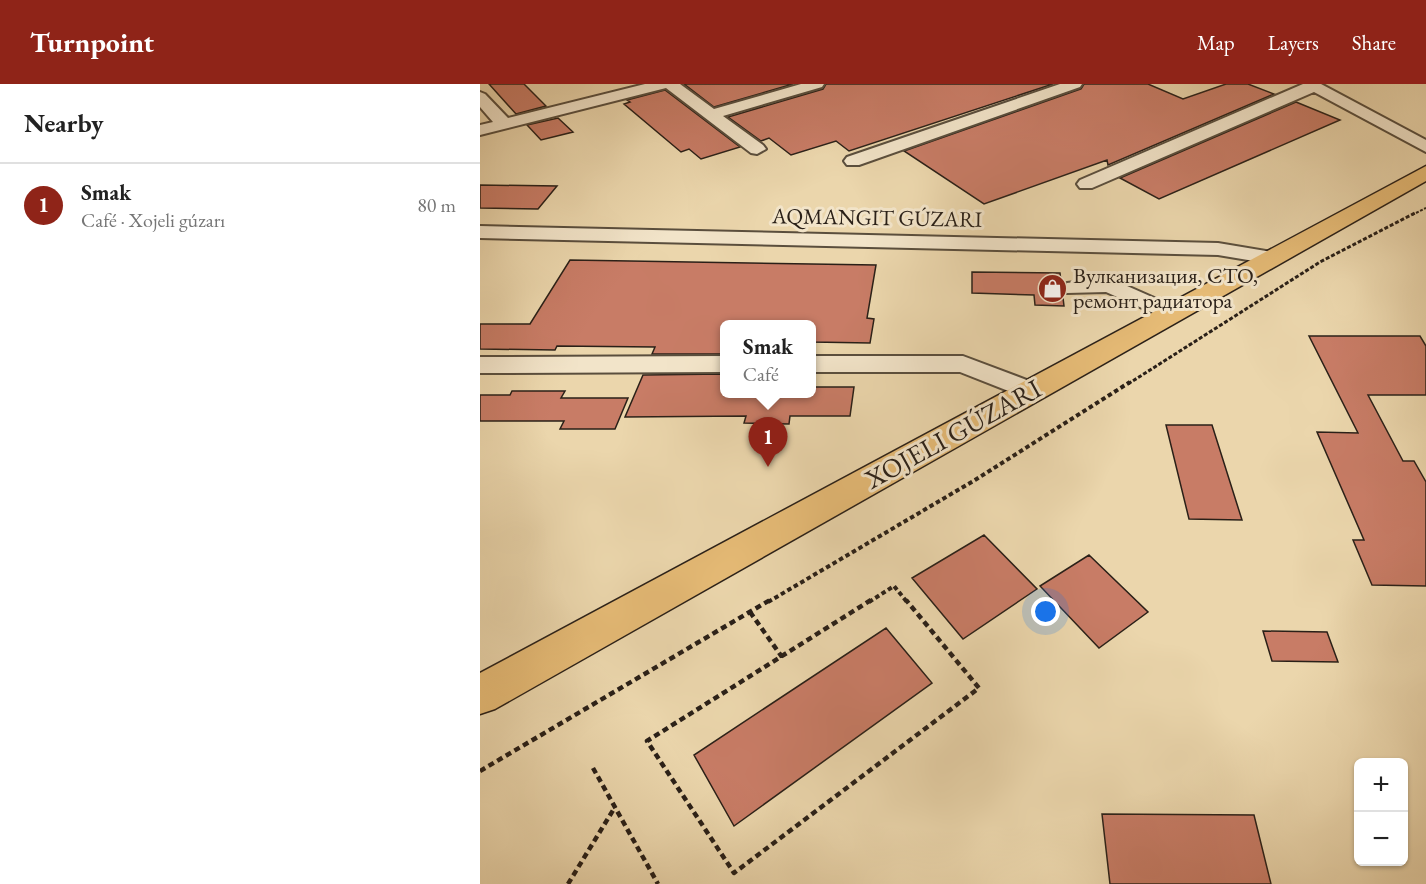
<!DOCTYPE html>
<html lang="en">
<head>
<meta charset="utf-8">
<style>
  :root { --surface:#fff; --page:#f2f2f2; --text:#222; --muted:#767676; --line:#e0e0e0; --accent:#8f2418 }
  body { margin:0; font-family:"EB Garamond",serif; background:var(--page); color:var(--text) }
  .controls { position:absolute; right:18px; bottom:18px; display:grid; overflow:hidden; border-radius:9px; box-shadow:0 2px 4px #0004 }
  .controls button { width:54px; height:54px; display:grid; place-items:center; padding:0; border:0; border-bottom:2px solid var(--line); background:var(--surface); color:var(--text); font:30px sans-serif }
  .you { position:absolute; left:566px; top:528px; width:21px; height:21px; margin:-15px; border:4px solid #fff; border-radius:50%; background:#1a73e8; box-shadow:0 0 0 9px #1a73e833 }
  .badge { display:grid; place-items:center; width:39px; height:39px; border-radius:50%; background:var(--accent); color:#fff; font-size:20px; font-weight:700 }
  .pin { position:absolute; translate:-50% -50px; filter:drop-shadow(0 2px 3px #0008) }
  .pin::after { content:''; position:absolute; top:32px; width:21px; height:18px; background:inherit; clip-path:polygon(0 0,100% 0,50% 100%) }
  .popup { position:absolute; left:240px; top:236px; width:96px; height:78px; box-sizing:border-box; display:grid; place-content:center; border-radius:9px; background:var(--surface); filter:drop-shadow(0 2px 4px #0005); font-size:20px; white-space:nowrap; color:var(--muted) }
  .popup b { font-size:22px; color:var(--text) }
  .popup::after { content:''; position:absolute; left:50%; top:100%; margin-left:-12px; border:12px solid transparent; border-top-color:var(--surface) }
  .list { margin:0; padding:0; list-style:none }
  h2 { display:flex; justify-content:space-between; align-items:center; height:78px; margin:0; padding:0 24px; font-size:26px }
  h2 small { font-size:20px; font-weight:400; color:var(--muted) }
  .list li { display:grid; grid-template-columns:39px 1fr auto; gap:18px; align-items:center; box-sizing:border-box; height:84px; padding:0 24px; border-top:2px solid var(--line) }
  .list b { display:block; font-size:22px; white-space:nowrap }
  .list p { margin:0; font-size:20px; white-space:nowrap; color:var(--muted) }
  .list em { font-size:20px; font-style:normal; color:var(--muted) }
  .map { position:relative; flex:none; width:946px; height:800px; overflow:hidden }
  header { display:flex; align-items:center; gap:36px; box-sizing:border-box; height:84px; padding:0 30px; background:var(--accent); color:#fff }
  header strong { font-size:28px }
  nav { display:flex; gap:33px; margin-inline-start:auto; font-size:21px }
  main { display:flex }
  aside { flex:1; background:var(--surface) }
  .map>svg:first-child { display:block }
  .building { fill:#c87c66; stroke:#2a2018; stroke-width:1.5 }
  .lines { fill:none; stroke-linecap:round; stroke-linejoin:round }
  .minor-casing { stroke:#5a4e3d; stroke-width:4 }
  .major-casing { stroke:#2a2018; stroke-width:3 }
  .path-far3 { stroke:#2a2018; stroke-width:2; stroke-dasharray:3 1.5; stroke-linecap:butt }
  .path-far2 { stroke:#2a2018; stroke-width:3; stroke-dasharray:4 2; stroke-linecap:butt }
  .path-far1 { stroke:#2a2018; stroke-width:4; stroke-dasharray:4.5 3; stroke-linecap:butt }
  .path { stroke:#2a2018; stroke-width:4.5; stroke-dasharray:6 4; stroke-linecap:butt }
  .minor { fill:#f2e4c9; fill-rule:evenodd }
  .major { fill:#e6bb76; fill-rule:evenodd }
  .labels { text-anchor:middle; stroke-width:6; stroke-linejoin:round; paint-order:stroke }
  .far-street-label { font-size:22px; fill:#2a2018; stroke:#f2e4c9 }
  .far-poi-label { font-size:22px; fill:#2a2018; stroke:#f2e4c9; text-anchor:start }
  .street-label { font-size:27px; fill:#2a2018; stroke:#f2e4c9 }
</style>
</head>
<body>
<header>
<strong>Turnpoint</strong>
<nav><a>Map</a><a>Layers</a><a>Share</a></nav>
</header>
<main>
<aside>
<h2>Nearby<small></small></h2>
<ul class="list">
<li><span class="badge">1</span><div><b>Smak</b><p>Café · Xojeli gúzarı</p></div><em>80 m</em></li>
</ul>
</aside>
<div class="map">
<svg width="946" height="800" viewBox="0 0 946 800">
  <rect width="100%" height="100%" fill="#ebd6ac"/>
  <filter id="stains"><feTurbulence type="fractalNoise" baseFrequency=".00333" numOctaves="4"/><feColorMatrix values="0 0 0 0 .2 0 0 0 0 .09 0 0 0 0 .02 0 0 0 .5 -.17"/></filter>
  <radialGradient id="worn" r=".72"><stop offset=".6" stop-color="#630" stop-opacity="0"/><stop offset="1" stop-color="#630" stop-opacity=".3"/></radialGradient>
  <path class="building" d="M9 0H44L66 22 36 30Z
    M204 0H313L234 23Z
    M346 0H573L369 67 356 57 311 71 289 54 281 57 248 33 343 5Z
    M604 0H668L703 15 746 0H768L794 10 628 81 627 76 504 120 424 67 601 5Z
    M185 6 260 63 221 75 209 65 201 68 144 20 150 18 147 16Z
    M816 18 860 36 679 115 640 94Z
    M78 34 93 48 61 56 47 41Z
    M0 101 77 102 58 125 0 124Z
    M90 176 396 181 387 234 394 235 390 259 332 258V240H244V270H172L175 263 77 262 75 266 0 265V240H50Z
    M492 188 580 189 584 222 555 221 554 211 492 209Z
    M829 252H940L946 262V311H888L923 377H934L946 398V502L892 501 873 456H884L837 348 878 349Z
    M244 290V309H332V303H374L370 332H310L309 340 264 339 266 332 145 333 163 291Z
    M32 307H85L81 314H148L135 345H80L84 337H0V311H30Z
    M686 341H732L762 436 709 435Z
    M504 451 557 505 483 555 432 494Z
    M609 471 668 528 619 564 560 502Z
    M406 544 452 599 254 742 214 671Z
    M783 547 847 548 858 578 792 577Z
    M622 730 774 731 791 800H630Z"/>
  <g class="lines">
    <defs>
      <path id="minor" d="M165 0H200L234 25 321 0H344L342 3 243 32 283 61 286 65 277 70 271 69 186 4 0 51V41L13 38 0 23V8L5 10 28 34Z
        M580 0H602L600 3 379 81H367L364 77 367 73Z
        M823 0H841L946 56V68L834 8 612 104H600L597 100 600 96Z
        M0 142 738 159 792 168 799 170 802 174 799 178 792 180 738 171 0 154Z
        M629 194 697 224 700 229 697 234 689 236 626 208 587 209 584 204 587 199Z
        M244 272V288L0 289V273Z
        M332 272H483L560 301 564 307 560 313 551 316 480 288H332Z"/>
      <path id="major" d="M946 82V97L15 625 0 630V589Z"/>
    </defs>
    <use href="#minor" class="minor-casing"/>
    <use href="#major" class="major-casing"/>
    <path class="path-far3" d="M932 131 946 124"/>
    <path class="path-far2" d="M648 300 840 178 935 129"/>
    <path class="path-far1" d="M288 518 495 396 650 298
      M389 518 414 502 427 518"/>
    <path class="path" d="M391 516 167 657 254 789 499 604 426 516
      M270 528 302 573
      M113 684 178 800
      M0 687 290 516
      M88 800 135 723"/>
    <use href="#minor" class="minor"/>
    <use href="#major" class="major"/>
  </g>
  <defs>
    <symbol id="shop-disc" viewBox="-11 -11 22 22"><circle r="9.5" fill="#8f2418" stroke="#f2e4c9"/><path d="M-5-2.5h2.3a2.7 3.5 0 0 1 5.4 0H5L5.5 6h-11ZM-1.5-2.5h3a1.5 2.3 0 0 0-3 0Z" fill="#fff"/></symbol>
  </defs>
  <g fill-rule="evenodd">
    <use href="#shop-disc" x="556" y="188" width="33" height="33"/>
  </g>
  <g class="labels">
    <g class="far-street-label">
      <text transform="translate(397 133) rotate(1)" y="8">AQMANGIT GÚZARI</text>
    </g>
    <g class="far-poi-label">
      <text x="593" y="199">Вулканизация, СТО,<tspan x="593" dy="25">ремонт радиатора</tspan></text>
    </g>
    <g class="street-label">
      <text transform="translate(473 350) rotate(-29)" y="9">XOJELI GÚZARI</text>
    </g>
  </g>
  <rect width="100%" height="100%" filter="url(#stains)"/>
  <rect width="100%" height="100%" fill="url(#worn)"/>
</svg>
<div class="controls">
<button>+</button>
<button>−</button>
</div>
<div class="you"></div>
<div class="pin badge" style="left:288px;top:383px">1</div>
<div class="popup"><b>Smak</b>Café</div>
</div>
</main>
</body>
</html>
